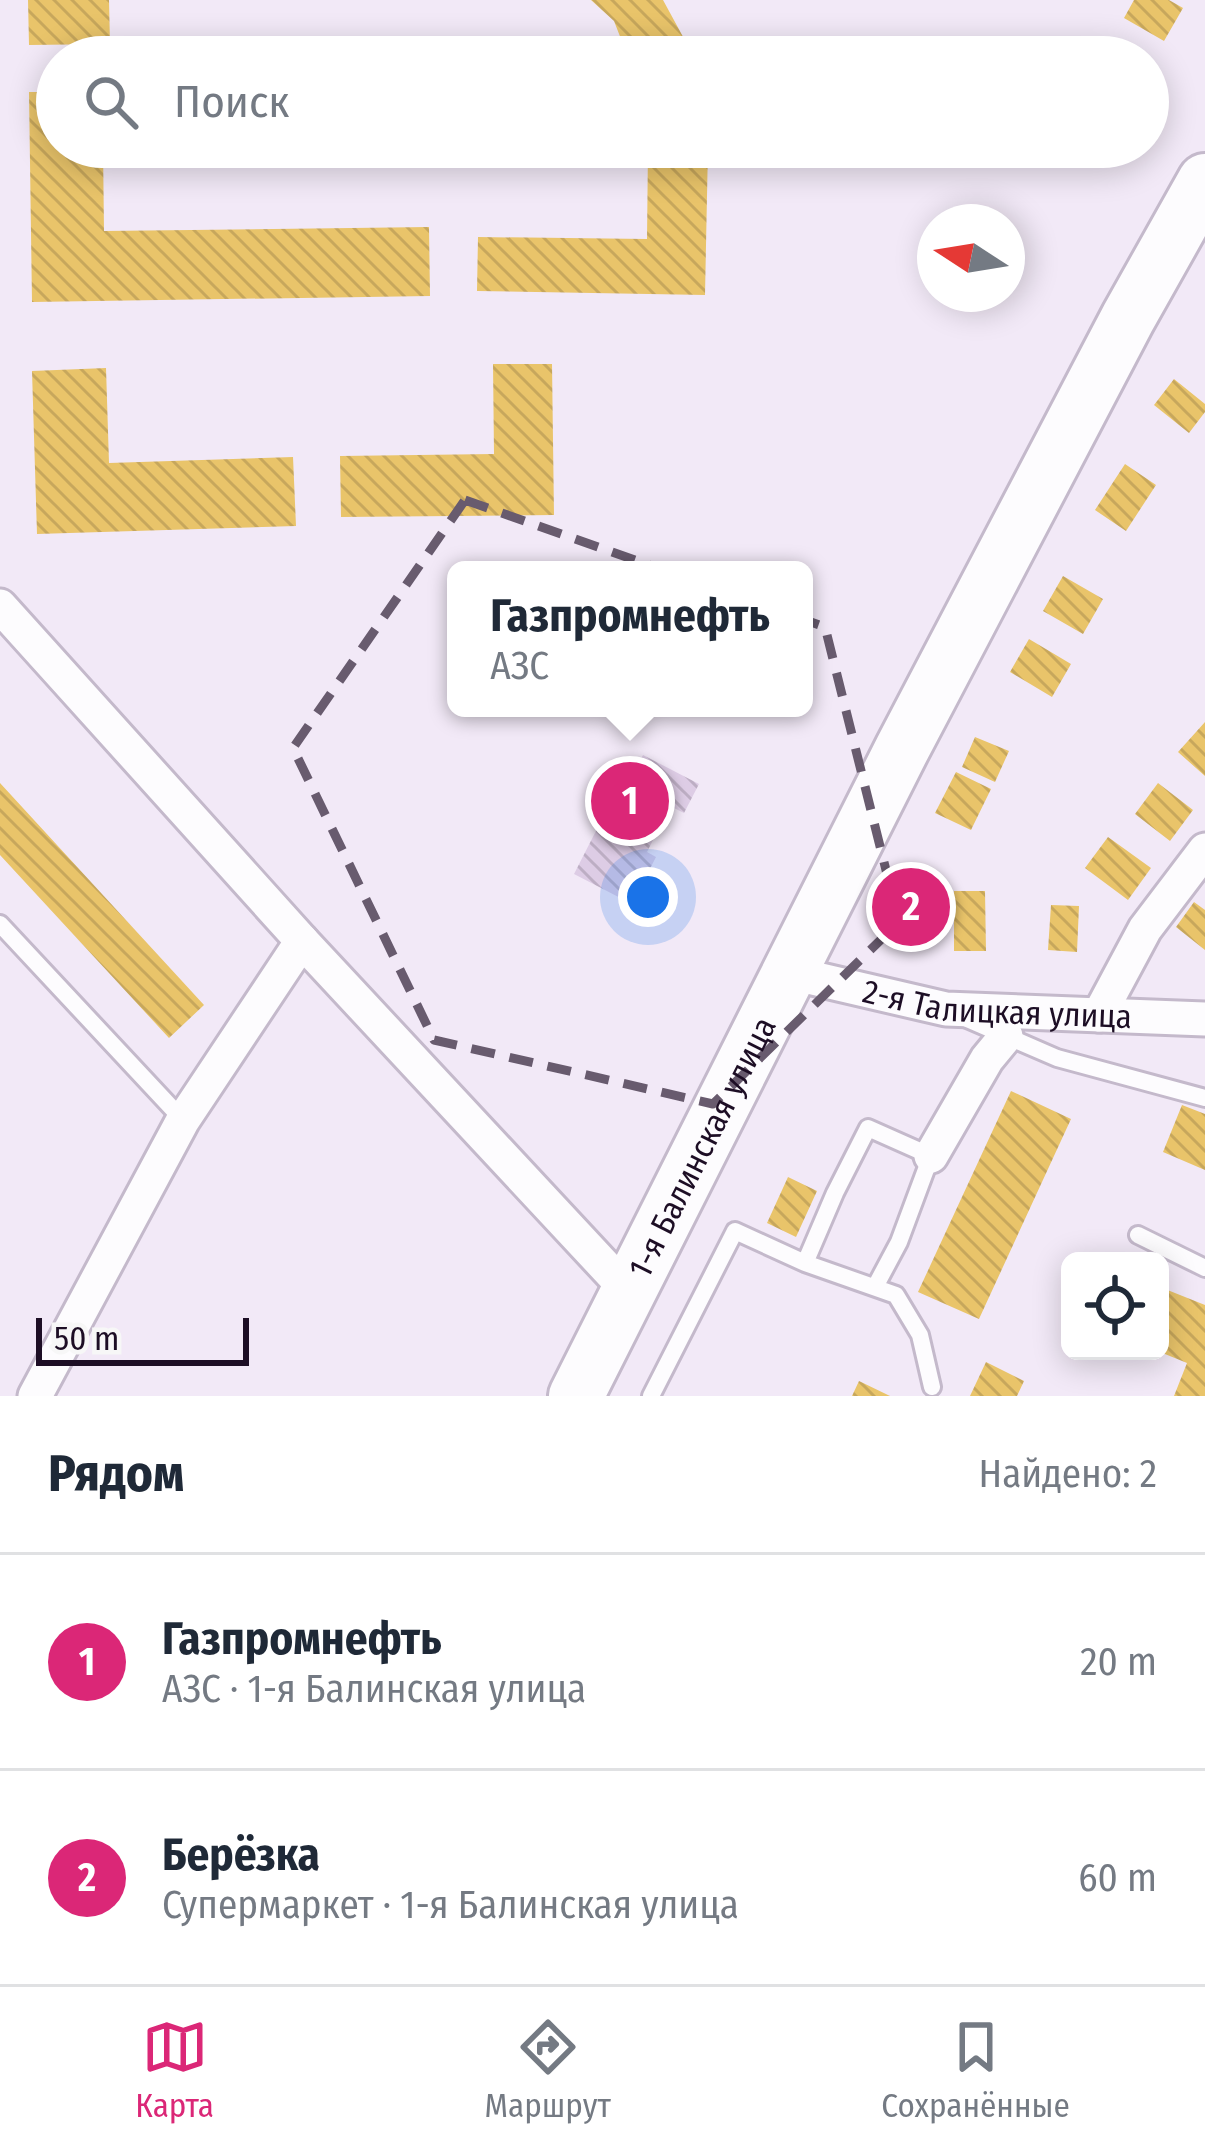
<!DOCTYPE html>
<html lang="ru">
<head>
<meta charset="utf-8">
<style>
  :root { --surface:#fff; --page:#f6f6f7; --text:#1f2937; --muted:#747a83; --line:#e0e1e3; --accent:#db2777 }
  body { margin:0; font-family:"Fira Sans Condensed",sans-serif; background:var(--page); color:var(--text) }
  .controls { position:absolute; right:36px; bottom:36px; display:grid; overflow:hidden; border-radius:18px; box-shadow:0 6px 30px #0003 }
  .controls button { width:108px; height:108px; display:grid; place-items:center; padding:0; border:0; border-bottom:3px solid var(--line); background:var(--surface); color:var(--text); font:60px sans-serif }
  .compass { position:absolute; left:917px; top:204px; width:108px; height:108px; border-radius:50%; background:var(--surface); box-shadow:0 6px 30px #0003; rotate:282deg }
  .scale { position:absolute; left:36px; bottom:30px; width:213px; box-sizing:border-box; padding-left:12px; border:6px solid #1d0e25; border-top:0; font-size:33px; line-height:42px; white-space:nowrap; color:#1d0e25; -webkit-text-stroke:9px #f7f7f7; paint-order:stroke }
  .you { position:absolute; left:648px; top:897px; width:42px; height:42px; margin:-30px; border:9px solid #fff; border-radius:50%; background:#1a73e8; box-shadow:0 0 0 18px #1a73e833 }
  .badge { display:grid; place-items:center; width:78px; height:78px; border-radius:50%; background:var(--accent); color:#fff; font-size:39px; font-weight:700 }
  .pin { position:absolute; translate:-50% -50%; border:6px solid #fff; box-shadow:0 3px 12px #0006 }
  .popup { position:absolute; left:447px; top:561px; width:366px; height:156px; box-sizing:border-box; display:grid; place-content:center; border-radius:18px; background:var(--surface); filter:drop-shadow(0 3px 9px #0005); font-size:39px; white-space:nowrap; color:var(--muted) }
  .popup b { font-size:45px; color:var(--text) }
  .popup::after { content:''; position:absolute; left:50%; top:100%; margin-left:-24px; border:24px solid transparent; border-top-color:var(--surface) }
  .list { margin:0; padding:0; list-style:none }
  h2 { display:flex; justify-content:space-between; align-items:center; height:156px; margin:0; padding:0 48px; font-size:51px }
  h2 small { font-size:39px; font-weight:400; color:var(--muted) }
  .list li { display:grid; grid-template-columns:78px 1fr auto; gap:36px; align-items:center; box-sizing:border-box; height:216px; padding:0 48px; border-top:3px solid var(--line) }
  .list b { display:block; font-size:45px; white-space:nowrap }
  .list p { margin:0; font-size:39px; white-space:nowrap; color:var(--muted) }
  .list em { font-size:39px; font-style:normal; color:var(--muted) }
  .icon { flex:none; width:66px; height:66px; fill:none; stroke:currentColor; stroke-width:2; stroke-linecap:round; stroke-linejoin:round }
  .map { position:relative; flex:none; width:1205px; height:1396px; overflow:hidden }
  .search { position:absolute; background:var(--surface); box-shadow:0 6px 30px #0003; left:36px; right:36px; top:36px; height:132px; display:flex; align-items:center; gap:30px; box-sizing:border-box; padding:0 42px; border-radius:66px; color:var(--muted); font-size:45px }
  .sheet { height:588px; background:var(--surface) }
  nav { display:flex; justify-content:space-around; align-items:center; box-sizing:border-box; height:168px; border-top:3px solid var(--line); background:var(--surface); font-size:33px; color:var(--muted) }
  nav a { display:grid; justify-items:center; gap:6px }
  nav .on { color:var(--accent) }
  .map>svg:first-child { display:block }
  .homes { fill:url(#homes-back-hatch) }
  .shops { fill:url(#shops-back-hatch) }
  .building { fill:url(#building-back-hatch) }
  .lines { fill:none; stroke-linecap:round; stroke-linejoin:round }
  .lane-casing { stroke:#c4b9cb; stroke-width:22 }
  .street-casing { stroke:#c4b9cb; stroke-width:39 }
  .primary-casing { stroke:#c4b9cb; stroke-width:60 }
  .lane { stroke:#fdfcfe; stroke-width:16 }
  .street { stroke:#fdfcfe; stroke-width:33 }
  .primary { stroke:#fdfcfe; stroke-width:54 }
  .marked { fill:none; stroke:#685b6e; stroke-width:9; stroke-dasharray:24 15; stroke-linejoin:round }
  .labels { text-anchor:middle; stroke-width:12; stroke-linejoin:round; paint-order:stroke }
  .street-label { font-size:33px; fill:#1d0e25; stroke:#f7f7f7 }
</style>
</head>
<body>
<div class="map">
<svg width="1205" height="1396" viewBox="0 0 1205 1396">
  <defs>
    <pattern id="homes-back-hatch" width="6" height="6" patternUnits="userSpaceOnUse" patternTransform="scale(3)"><rect width="6" height="6" fill="#e9c46a"/><path d="M-1 5l2 2M0 0l6 6M5-1l2 2" fill="none" stroke="#c7a75c"/></pattern>
    <pattern id="shops-back-hatch" width="6" height="6" patternUnits="userSpaceOnUse" patternTransform="scale(3)"><rect width="6" height="6" fill="#e76f51"/><path d="M-1 5l2 2M0 0l6 6M5-1l2 2" fill="none" stroke="#bb5a43"/></pattern>
    <pattern id="building-back-hatch" width="6" height="6" patternUnits="userSpaceOnUse" patternTransform="scale(3)"><rect width="6" height="6" fill="#ddcce5"/><path d="M-1 5l2 2M0 0l6 6M5-1l2 2" fill="none" stroke="#bdaec4"/></pattern>
  </defs>
  <rect width="100%" height="100%" fill="#f2e9f7"/>
  <path class="homes" d="M28 0H109L110 44 29 45Z
    M591 0H663L694 57H628L614 21Z
    M1134 0H1169L1183 8 1164 41 1124 18Z
    M29 92H57V147H103L104 231 429 227 430 296 32 302Z
    M648 147H708L705 295 477 291 478 237 647 239Z
    M493 364H552L554 515 341 517 340 456 494 454Z
    M106 368 109 463 293 457 296 526 37 534 32 371Z
    M1174 379 1205 404V412L1189 433 1154 405Z
    M1125 464 1156 485 1126 531 1095 510Z
    M1063 576 1103 599 1083 634 1043 611Z
    M1029 639 1071 664 1052 697 1010 672Z
    M1205 722V776L1178 752Z
    M975 737 1009 751 995 782 962 767Z
    M956 772 991 789 971 830 935 813Z
    M0 783 204 1005 169 1038 0 855Z
    M1158 783 1193 810 1170 841 1135 814Z
    M1108 837 1151 868 1128 900 1085 868Z
    M954 891H985L986 951H954Z
    M1194 902 1205 910V950L1176 927Z
    M1051 905 1079 906 1077 952 1048 950Z
    M1011 1091 1071 1119 979 1319 918 1292Z
    M1182 1105 1205 1114V1170L1163 1152Z
    M788 1177 817 1191 796 1237 767 1223Z
    M1160 1287 1205 1305V1396H1174L1187 1363 1160 1352Z
    M986 1362 1024 1381 1017 1396H970Z
    M859 1381 890 1396H852Z"/>
  <path class="shops" d="M899 872 943 888 922 943 879 926Z"/>
  <path class="building" d="M643 755 699 784 684 813 670 806 647 852 656 857 632 904 574 874 598 827 616 836 639 792 627 786Z"/>
  <g class="lines">
    <defs>
      <path id="lane" d="M0 924 183 1120
        M967 1019 1057 1058 1205 1098
        M1138 1235 1205 1268
        M805 1263 896 1295 920 1335 932 1387
        M651 1396 735 1231 805 1263 835 1193 868 1128 931 1156 899 1242 875 1287"/>
      <g id="street">
        <path d="M0 606 302 941 627 1290"/>
        <path id="s1" d="M791 973 946 1009 1205 1019"/>
        <path d="M1099 1015 1145 929 1205 850"/>
        <path d="M931 1156 987 1059 1006 1036"/>
        <path d="M35 1396 183 1120 302 941"/>
      </g>
      <g id="primary">
        <path id="s2" d="M576 1396 902 749 1128 318 1205 181"/>
      </g>
    </defs>
    <use href="#lane" class="lane-casing"/>
    <use href="#street" class="street-casing"/>
    <use href="#primary" class="primary-casing"/>
    <use href="#lane" class="lane"/>
    <use href="#street" class="street"/>
    <use href="#primary" class="primary"/>
  </g>
  <path class="marked" d="M465 500 825 627 899 922 713 1104 434 1040 293 748Z"/>
  <g class="labels">
    <g class="street-label">
      <text dy="12" stroke="none"><textPath href="#s1" startOffset="210">2-я Талицкая улица</textPath></text>
      <text dy="12" stroke="none"><textPath href="#s2" startOffset="279">1-я Балинская улица</textPath></text>
    </g>
  </g>
</svg>
<div class="controls">
<button><svg class="icon" aria-label="locate" viewBox="0 0 24 24"><circle cx="12" cy="12" r="6"/><path d="M12 2v4M12 18v4M2 12h4M18 12h4"/></svg></button>
</div>
<svg class="compass" viewBox="-18 -18 36 36"><path d="M0-13l5 13h-10z" fill="#e53935"/><path d="M0 13l5-13h-10z" fill="#747a83"/></svg>
<div class="scale">50 m</div>
<div class="you"></div>
<div class="pin badge" style="left:630px;top:801px">1</div>
<div class="popup"><b>Газпромнефть</b>АЗС</div>
<div class="pin badge" style="left:911px;top:907px">2</div>
<div class="search"><svg class="icon" aria-label="search" viewBox="0 0 24 24"><circle cx="10" cy="10" r="6"/><path d="M15 15l6 6"/></svg>Поиск</div>
</div>
<section class="sheet">
<h2>Рядом<small>Найдено: 2</small></h2>
<ul class="list">
<li><span class="badge">1</span><div><b>Газпромнефть</b><p>АЗС · 1-я Балинская улица</p></div><em>20 m</em></li>
<li><span class="badge">2</span><div><b>Берёзка</b><p>Супермаркет · 1-я Балинская улица</p></div><em>60 m</em></li>
</ul>
</section>
<nav>
<a class="on"><svg class="icon" aria-label="map" viewBox="0 0 24 24"><path d="M3 6l6-2 6 2 6-2v14l-6 2-6-2-6 2zM9 4v14M15 6v14"/></svg>Карта</a>
<a><svg class="icon" aria-label="directions" viewBox="0 0 24 24"><path d="M12 3l9 9-9 9-9-9zM9 14v-3h6M13 9l2 2-2 2"/></svg>Маршрут</a>
<a><svg class="icon" aria-label="saved" viewBox="0 0 24 24"><path d="M7 4h10v16l-5-4-5 4z"/></svg>Сохранённые</a>
</nav>
</body>
</html>
